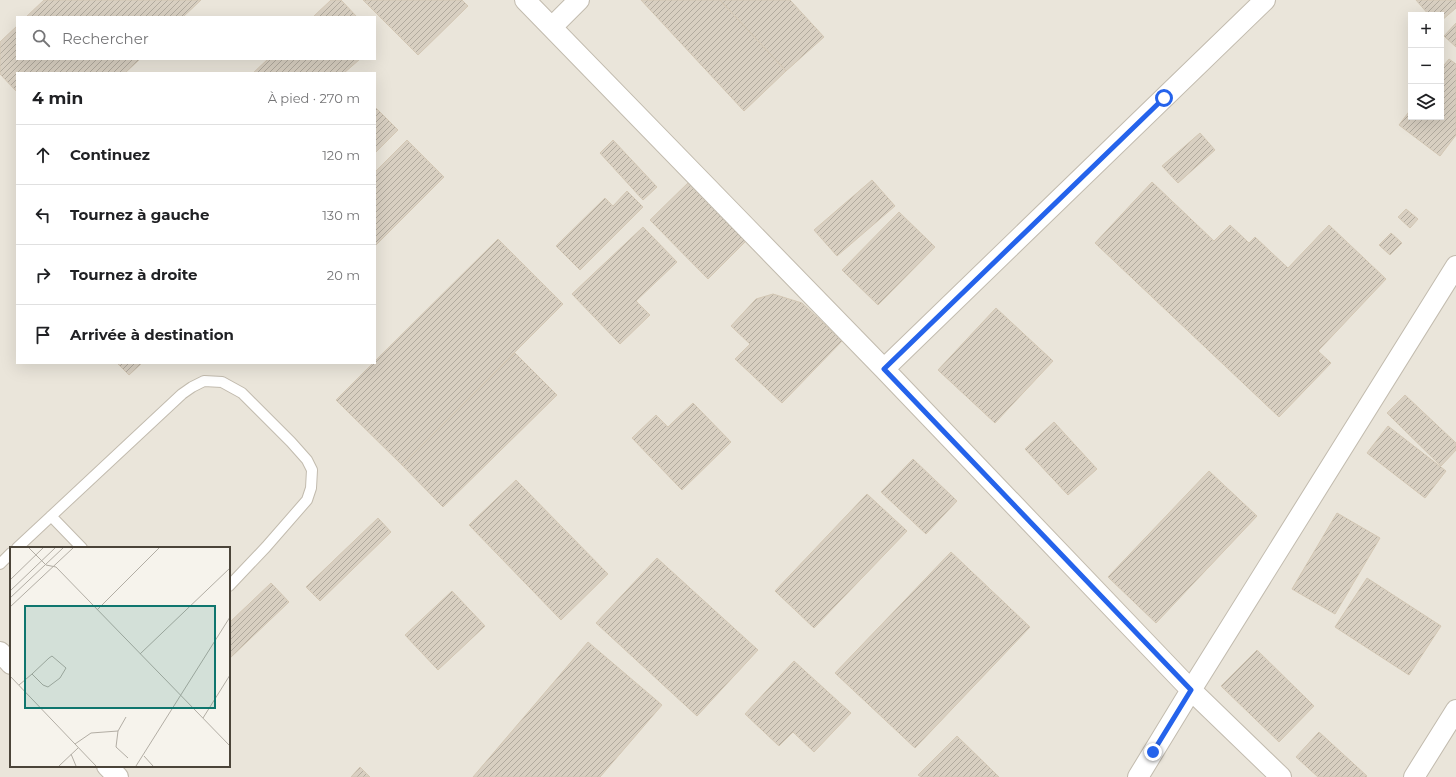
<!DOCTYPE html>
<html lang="fr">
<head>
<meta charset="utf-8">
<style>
  :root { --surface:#fff; --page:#f6f6f6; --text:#202124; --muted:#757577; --line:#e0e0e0 }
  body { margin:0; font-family:Montserrat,sans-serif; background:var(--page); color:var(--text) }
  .controls { position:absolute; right:12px; top:12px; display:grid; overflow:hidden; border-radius:0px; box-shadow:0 4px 16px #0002 }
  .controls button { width:36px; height:36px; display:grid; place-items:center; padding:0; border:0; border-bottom:1px solid var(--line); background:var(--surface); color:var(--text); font:20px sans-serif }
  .stop { position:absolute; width:12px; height:12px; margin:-9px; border:3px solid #2563eb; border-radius:50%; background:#fff }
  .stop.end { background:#2563eb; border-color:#fff; box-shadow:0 1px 4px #0008 }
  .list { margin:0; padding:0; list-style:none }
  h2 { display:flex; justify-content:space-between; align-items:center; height:52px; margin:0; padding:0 16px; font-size:17px }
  h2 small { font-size:13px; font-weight:400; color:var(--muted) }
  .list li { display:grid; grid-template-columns:26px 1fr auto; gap:12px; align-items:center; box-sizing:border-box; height:60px; padding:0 16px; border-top:1px solid var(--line) }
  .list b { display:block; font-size:15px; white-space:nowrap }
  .list em { font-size:13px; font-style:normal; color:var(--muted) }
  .icon { flex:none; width:22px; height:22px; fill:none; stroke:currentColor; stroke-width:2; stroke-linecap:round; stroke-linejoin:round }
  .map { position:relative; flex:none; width:1456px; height:777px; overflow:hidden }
  .search { position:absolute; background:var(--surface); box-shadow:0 4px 16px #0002; left:16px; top:16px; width:360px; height:44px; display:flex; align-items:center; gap:10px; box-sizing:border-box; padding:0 14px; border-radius:0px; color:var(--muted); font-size:15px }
  .panel { position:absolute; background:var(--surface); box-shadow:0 4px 16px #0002; left:16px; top:72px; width:360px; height:292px; border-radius:0px }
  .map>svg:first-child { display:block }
  .residential { fill:#eae5da; fill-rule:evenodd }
  .building { fill:url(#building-hatch); stroke:#d3c7b4 }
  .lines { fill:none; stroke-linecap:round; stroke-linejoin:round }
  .lane-casing { stroke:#c2bbae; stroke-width:12 }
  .street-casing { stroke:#c2bbae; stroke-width:22 }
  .lane { stroke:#fff; stroke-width:10 }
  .street { stroke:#fff; stroke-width:20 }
  .route { stroke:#2563eb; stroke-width:5 }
  .inset-road { fill:none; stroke:#b2ada4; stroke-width:1 }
  .view { fill:#0f766e; fill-opacity:0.15; stroke:#0f766e; stroke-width:2 }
  .inset-edge { fill:none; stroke:#4b4439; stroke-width:2 }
</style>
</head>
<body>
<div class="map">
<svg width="1456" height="777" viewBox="0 0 1456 777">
  <defs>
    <pattern id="building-hatch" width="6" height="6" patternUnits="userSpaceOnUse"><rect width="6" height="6" fill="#d8cfc1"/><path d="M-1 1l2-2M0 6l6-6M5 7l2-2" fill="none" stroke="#b1aa9e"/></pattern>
  </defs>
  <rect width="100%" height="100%" fill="#f6f3ec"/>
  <path class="residential" d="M0 0H1456V777H0ZM1411 15H1441V117H1411ZM17 17H375V59H17ZM17 73H375V363H17ZM11 548H229V766H11Z"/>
  <path class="building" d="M44 0H201L183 17H26Z
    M331 0H341L357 17H313Z
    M363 0H462L468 6 418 55Z
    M641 0H720L786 71 744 111Z
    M720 0H790L824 37 786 71Z
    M1416 0H1456V8L1441 21V15H1429Z
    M1456 23V47L1444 36Z
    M17 26V59H140L125 73H17V92L0 74V42Z
    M268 59H360L344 73H253Z
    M1449 59 1456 64V135L1440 156 1399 125 1411 109V117H1441V69Z
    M375 107 398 130 375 153Z
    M1200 133 1215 150 1178 183 1162 166Z
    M407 140 444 177 375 246V172Z
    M613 140 657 187 643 200 600 153Z
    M872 180 895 206 837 256 814 230Z
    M690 181 748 239 708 279 650 220Z
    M1152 182 1214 241 1230 225 1249 243 1255 237 1288 268 1329 225 1386 279 1318 351 1331 363 1279 417 1095 243Z
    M627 191 643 207 580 270 556 246 605 198 613 206Z
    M1406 209 1418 219 1410 228 1398 217Z
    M899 212 935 247 878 305 842 270Z
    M643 227 677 262 636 301 650 315 620 344 572 294Z
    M1391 233 1402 243 1390 255 1379 245Z
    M498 239 563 304 402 465 336 400 373 363H375V361Z
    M773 294 802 303 842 341 782 403 735 359 750 344 731 326 756 299Z
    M996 308 1053 361 995 423 938 370Z
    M515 353 557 395 443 507 402 465Z
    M117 363H142L129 375Z
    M1405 395 1456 443V450L1441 466 1387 413Z
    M693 403 731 442 682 490 632 438 656 415 668 427Z
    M1054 422 1097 469 1068 495 1025 449Z
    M1388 426 1446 471 1425 498 1367 453Z
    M913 459 957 501 926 534 881 492Z
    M1209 471 1257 516 1156 623 1108 577Z
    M516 480 608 574 561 620 469 525Z
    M867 494 907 531 814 628 775 591Z
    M1337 513 1380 538 1335 614 1292 589Z
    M378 518 391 532 320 601 306 587Z
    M951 552 1030 627 915 748 835 673Z
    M657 558 758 650 697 716 596 623Z
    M1367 578 1441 626 1409 675 1335 627Z
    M271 583 289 602 229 659V623Z
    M452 591 485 626 438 670 405 635Z
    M588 642 662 705 600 777H473Z
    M1257 650 1314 706 1279 742 1221 686Z
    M794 661 851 713 814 752 793 732 779 746 745 714Z
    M1319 732 1367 776 1366 777H1318L1296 757Z
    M957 736 999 777H921L918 775Z
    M360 767 370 777H351Z"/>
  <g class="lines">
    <defs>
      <path id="lane" d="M51 516 82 548
        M17 548 182 394 192 387 204 381 222 382 242 393 291 442 307 460 312 470 311 488 307 500 266 547 229 586
        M0 564 11 553"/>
      <path id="street" d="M525 0 884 369 1191 690 1281 777
        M552 27 579 0
        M884 369 1265 0
        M0 652 11 664
        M107 766 118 777
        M1138 777 1191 690 1456 266
        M1414 777 1456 710"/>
    </defs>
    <use href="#lane" class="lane-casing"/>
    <use href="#street" class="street-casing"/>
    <use href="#lane" class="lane"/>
    <use href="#street" class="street"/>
  </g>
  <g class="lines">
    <path class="route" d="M1153 752 1191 690 884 369 1164 98"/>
  </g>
  <g transform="translate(10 547)">
    <rect width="220" height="220" fill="#f6f3ec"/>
    <path class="inset-road" d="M19 1 36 18 46 20 220 199M0 33 33 1M0 44 45 1M0 51 53 1M0 60 63 1M87 63 149 1M130 107 220 21M0 129 86 219M9 138 22 127 39 111 42 109 56 121 50 131 38 140 33 138 22 127M193 171 220 128M108 184 106 200 118 211M65 197 81 186 108 184 116 170M61 207 66 219M134 209 143 219M49 219 68 201M126 219 220 70"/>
    <path class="view" d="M15 59H205V161H15Z"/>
    <rect width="220" height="220" class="inset-edge"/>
  </g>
</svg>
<div class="controls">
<button>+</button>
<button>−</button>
<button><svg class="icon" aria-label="layers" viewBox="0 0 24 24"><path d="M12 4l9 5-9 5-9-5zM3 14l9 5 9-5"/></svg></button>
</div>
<div class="stop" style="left:1164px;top:98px"></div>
<div class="stop end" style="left:1153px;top:752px"></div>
<div class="search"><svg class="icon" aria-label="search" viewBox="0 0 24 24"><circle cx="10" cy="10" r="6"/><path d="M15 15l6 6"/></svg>Rechercher</div>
<section class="panel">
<h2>4 min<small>À pied · 270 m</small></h2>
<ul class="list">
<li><svg class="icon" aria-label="ahead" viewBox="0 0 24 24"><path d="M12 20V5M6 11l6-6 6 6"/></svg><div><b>Continuez</b></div><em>120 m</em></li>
<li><svg class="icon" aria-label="left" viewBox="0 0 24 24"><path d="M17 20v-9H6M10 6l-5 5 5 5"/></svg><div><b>Tournez à gauche</b></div><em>130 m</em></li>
<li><svg class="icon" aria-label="right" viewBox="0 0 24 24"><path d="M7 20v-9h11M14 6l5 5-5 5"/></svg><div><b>Tournez à droite</b></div><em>20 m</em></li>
<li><svg class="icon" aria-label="arrive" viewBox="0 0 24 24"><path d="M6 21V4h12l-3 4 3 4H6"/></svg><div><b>Arrivée à destination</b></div></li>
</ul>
</section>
</div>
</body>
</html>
